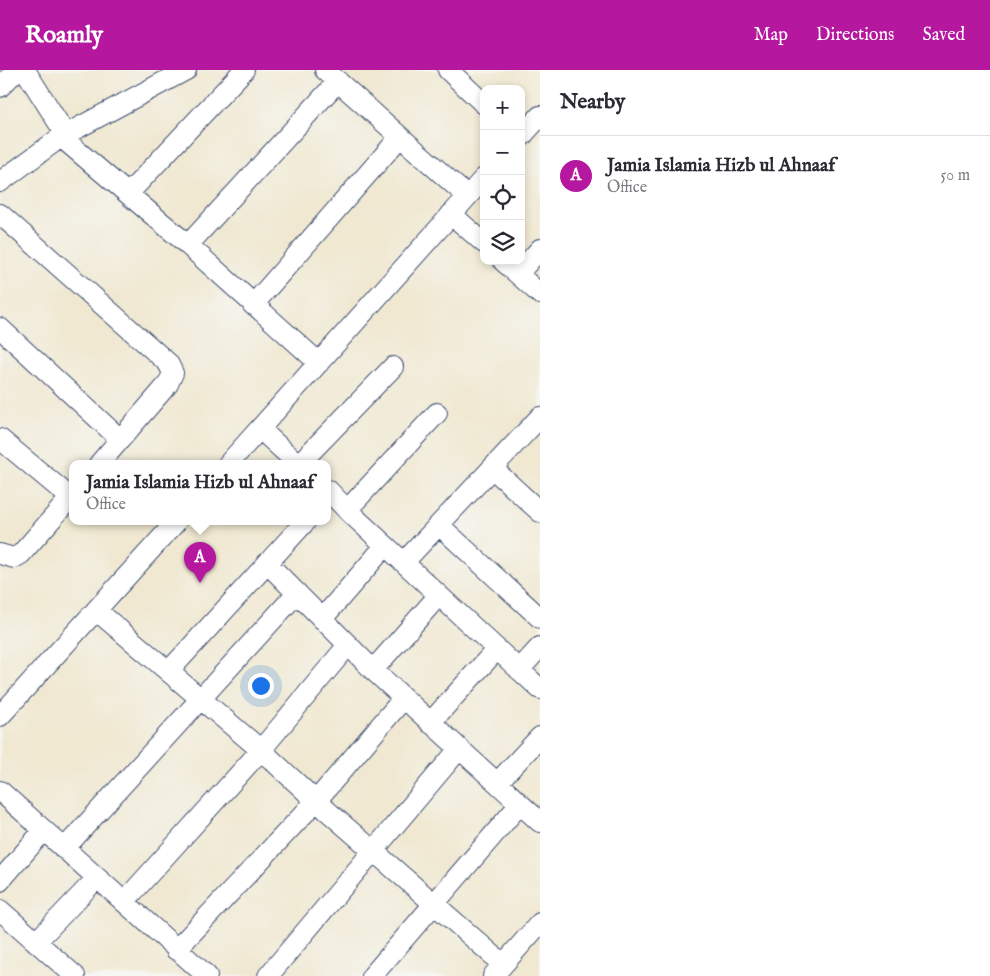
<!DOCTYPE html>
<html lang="en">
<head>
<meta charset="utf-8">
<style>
  :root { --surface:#fff; --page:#f2f2f3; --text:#2b2b33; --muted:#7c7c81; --line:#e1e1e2; --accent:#b5179e }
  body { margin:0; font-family:"IM FELL English",serif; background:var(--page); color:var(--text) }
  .controls { position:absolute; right:15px; top:15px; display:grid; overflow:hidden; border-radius:10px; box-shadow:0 2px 8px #0003 }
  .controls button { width:45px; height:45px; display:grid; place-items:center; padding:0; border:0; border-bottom:1px solid var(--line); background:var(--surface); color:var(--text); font:25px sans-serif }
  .you { position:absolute; left:260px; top:615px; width:18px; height:18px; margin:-12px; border:4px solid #fff; border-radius:50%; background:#1a73e8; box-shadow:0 0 0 8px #1a73e833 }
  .badge { display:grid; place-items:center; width:32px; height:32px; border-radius:50%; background:var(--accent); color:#fff; font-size:16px; font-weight:700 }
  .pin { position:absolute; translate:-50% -41px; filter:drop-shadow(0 1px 2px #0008) }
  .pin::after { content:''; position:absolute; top:26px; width:18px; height:15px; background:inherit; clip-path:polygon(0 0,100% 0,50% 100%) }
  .popup { position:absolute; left:69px; top:390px; width:262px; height:65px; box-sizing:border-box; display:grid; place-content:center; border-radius:10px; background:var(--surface); filter:drop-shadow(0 1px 4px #0005); font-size:16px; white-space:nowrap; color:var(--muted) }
  .popup b { font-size:19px; color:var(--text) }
  .popup::after { content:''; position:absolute; left:50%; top:100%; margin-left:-10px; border:10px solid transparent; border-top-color:var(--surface) }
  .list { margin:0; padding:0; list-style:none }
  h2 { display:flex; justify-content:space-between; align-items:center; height:65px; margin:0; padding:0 20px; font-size:21px }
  h2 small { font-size:16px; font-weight:400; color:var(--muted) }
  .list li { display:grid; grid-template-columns:32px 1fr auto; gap:15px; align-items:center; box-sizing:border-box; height:80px; padding:0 20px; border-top:1px solid var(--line) }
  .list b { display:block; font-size:19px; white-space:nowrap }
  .list p { margin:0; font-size:16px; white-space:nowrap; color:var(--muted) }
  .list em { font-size:16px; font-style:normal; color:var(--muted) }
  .icon { flex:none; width:28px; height:28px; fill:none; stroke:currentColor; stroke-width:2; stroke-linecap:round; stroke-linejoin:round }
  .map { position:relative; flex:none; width:540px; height:906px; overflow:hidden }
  header { display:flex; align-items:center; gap:30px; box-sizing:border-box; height:70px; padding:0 25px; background:var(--accent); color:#fff }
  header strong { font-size:24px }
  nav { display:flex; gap:28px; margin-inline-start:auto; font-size:18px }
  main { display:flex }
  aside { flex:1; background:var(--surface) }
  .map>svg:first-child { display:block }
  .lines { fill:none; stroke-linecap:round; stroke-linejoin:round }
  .minor-casing { stroke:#3b4b6f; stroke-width:22 }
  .minor { stroke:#fff; stroke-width:20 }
</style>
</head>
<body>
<header>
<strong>Roamly</strong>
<nav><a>Map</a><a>Directions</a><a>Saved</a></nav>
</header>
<main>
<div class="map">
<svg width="540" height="906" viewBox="0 0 540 906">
  <rect width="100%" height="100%" fill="#f6f6f2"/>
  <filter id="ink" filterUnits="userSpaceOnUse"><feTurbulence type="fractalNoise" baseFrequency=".02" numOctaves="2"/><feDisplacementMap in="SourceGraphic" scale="10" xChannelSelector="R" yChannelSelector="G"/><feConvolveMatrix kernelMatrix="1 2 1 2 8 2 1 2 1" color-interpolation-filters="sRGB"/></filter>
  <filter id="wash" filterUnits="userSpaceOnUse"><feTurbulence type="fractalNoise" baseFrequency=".0096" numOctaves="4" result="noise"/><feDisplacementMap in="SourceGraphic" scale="20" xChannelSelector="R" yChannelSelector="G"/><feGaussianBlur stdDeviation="1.12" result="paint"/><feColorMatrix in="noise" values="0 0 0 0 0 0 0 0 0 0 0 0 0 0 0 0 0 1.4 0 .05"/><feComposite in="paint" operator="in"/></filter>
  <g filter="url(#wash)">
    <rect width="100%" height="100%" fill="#f0e8d1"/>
  </g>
  <g filter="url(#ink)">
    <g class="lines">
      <defs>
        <path id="minor" d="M25 0 66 65
          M325 0 467 126
          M448 0 484 34
          M0 17 17 0
          M61 67 188 175 319 293
          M521 67 540 46
          M0 112 61 67 186 0
          M128 124 244 0
          M0 144 168 293 173 303 168 314 99 394
          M451 144 484 173
          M188 175 338 11
          M503 191 540 224
          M518 204 540 179
          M253 235 400 67
          M0 258 120 369
          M260 359 298 394
          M0 369 71 428
          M228 394 484 108
          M299 394 393 297
          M492 398 540 442
          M328 420 347 440 540 619
          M347 440 437 343
          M439 455 540 548
          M0 484 14 488 21 484 72 426
          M404 492 540 347
          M267 493 373 600 540 752
          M96 540 261 680 316 731 503 894
          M322 549 385 476
          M373 600 439 525
          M519 600 540 577
          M169 601 305 452
          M0 646 176 452
          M430 653 497 579
          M497 713 540 667
          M0 721 207 906
          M64 779 297 523
          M0 811 44 760
          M124 832 261 680 348 575
          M0 840 75 906
          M36 872 97 808
          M176 880 316 731 403 629
          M268 906 459 679
          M372 906 520 734
          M493 906 540 853"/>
      </defs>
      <use href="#minor" class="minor-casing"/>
      <use href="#minor" class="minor"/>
    </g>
  </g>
</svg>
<div class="controls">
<button>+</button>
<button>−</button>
<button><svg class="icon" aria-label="locate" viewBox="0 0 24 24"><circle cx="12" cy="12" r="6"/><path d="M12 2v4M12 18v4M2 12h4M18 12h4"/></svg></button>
<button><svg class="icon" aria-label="layers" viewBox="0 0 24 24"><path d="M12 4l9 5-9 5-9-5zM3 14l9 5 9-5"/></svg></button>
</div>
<div class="you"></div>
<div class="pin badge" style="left:200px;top:513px">A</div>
<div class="popup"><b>Jamia Islamia Hizb ul Ahnaaf</b>Office</div>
</div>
<aside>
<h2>Nearby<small></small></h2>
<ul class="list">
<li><span class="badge">A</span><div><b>Jamia Islamia Hizb ul Ahnaaf</b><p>Office</p></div><em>50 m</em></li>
</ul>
</aside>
</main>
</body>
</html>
